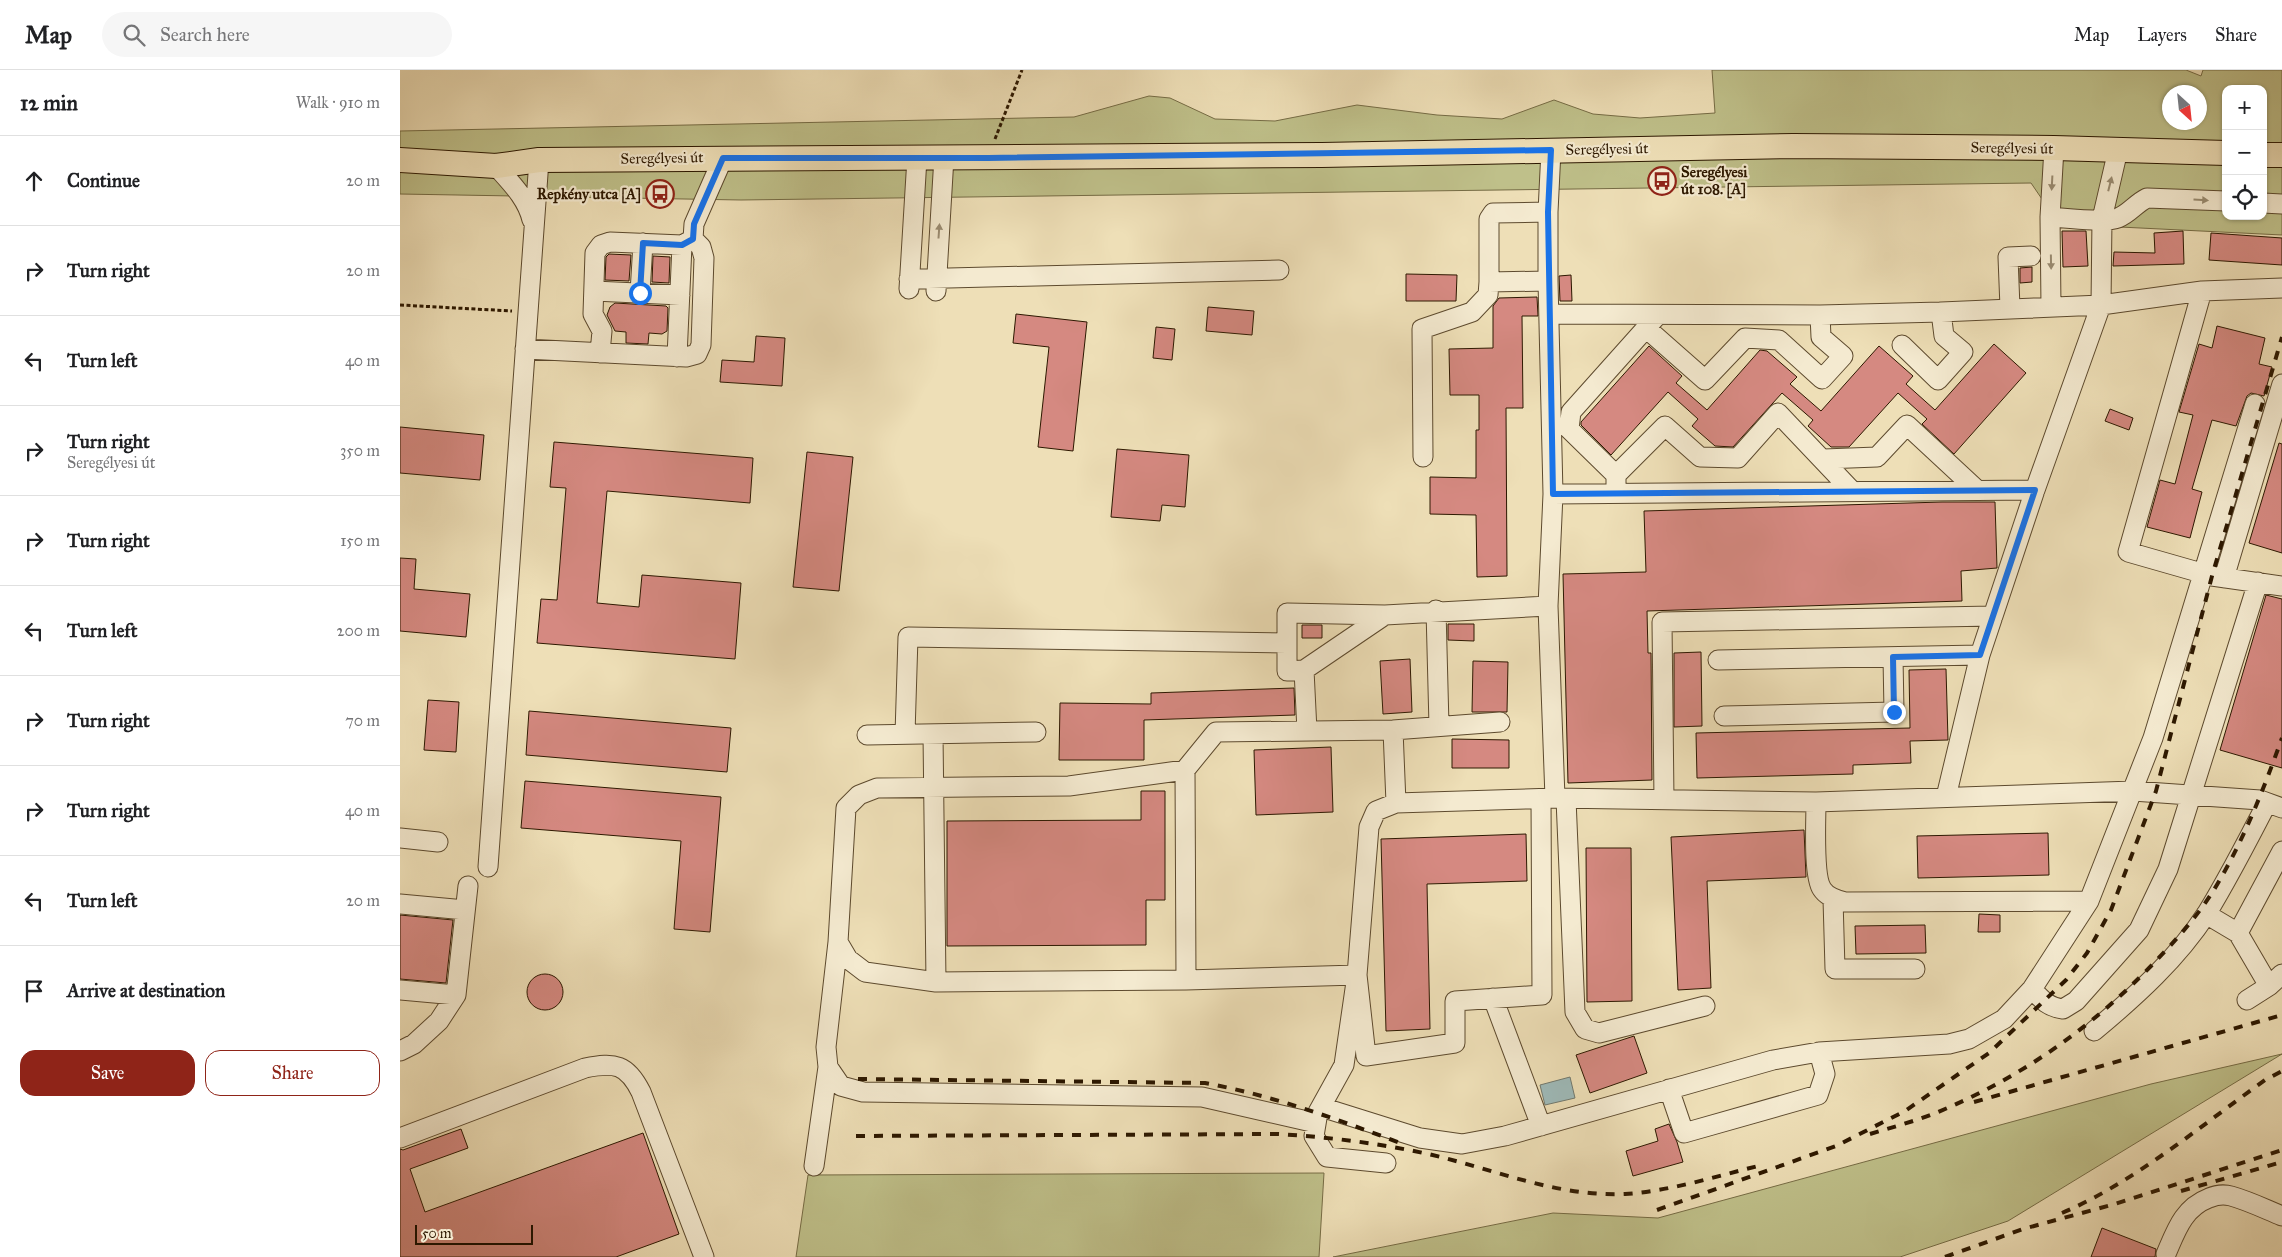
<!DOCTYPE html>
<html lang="en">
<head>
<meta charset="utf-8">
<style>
  :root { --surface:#fff; --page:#f6f6f6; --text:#202124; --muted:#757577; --line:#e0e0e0; --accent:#8f2418 }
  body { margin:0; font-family:"IM FELL Great Primer",serif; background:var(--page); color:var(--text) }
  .controls { position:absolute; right:15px; top:15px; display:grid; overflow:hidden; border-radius:10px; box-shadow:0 1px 4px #0004 }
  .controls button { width:45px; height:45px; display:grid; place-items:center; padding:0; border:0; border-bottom:1px solid var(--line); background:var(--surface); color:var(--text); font:25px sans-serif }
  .compass { position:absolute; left:1762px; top:15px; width:45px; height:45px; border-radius:50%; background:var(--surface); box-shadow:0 1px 4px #0004; rotate:153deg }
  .scale { position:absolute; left:15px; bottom:12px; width:118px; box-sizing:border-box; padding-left:5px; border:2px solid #2d1800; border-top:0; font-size:14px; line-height:18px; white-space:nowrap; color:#2d1800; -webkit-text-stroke:4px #f4ead0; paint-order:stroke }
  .stop { position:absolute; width:15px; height:15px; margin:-11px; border:4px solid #1a73e8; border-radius:50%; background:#fff }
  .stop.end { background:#1a73e8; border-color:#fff; box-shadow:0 1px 5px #0008 }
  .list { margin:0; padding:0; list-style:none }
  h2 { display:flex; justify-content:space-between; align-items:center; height:65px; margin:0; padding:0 20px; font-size:21px }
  h2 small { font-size:16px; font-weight:400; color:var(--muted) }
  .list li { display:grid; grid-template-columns:32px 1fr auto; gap:15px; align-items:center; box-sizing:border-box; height:90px; padding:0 20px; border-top:1px solid var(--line) }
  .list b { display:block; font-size:19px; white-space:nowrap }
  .list p { margin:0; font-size:16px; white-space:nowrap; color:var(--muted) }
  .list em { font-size:16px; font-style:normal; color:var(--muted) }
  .actions { display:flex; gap:10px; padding:15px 20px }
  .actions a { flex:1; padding:11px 0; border:1px solid var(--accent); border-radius:15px; text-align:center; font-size:18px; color:var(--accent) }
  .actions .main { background:var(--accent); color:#fff }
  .icon { flex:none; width:28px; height:28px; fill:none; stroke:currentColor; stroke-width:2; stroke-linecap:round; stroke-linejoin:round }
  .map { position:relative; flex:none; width:1882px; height:1187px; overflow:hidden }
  header { display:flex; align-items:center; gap:30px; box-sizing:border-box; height:70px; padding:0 25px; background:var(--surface); border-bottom:1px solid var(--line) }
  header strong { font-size:24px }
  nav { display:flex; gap:28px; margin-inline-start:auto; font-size:18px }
  .search { width:350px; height:45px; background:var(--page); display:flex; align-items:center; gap:12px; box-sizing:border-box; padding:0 18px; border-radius:28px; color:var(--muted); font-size:19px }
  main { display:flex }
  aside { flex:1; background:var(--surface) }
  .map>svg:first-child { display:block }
  .green { fill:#bfc08a; stroke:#766c45; fill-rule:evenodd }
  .water { fill:#9ebab9; stroke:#71796f }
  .building { fill:#d58981; stroke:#2d1800 }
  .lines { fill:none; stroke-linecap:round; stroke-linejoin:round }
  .minor-casing { stroke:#5d4a2e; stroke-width:21 }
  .major-casing { stroke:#2d1800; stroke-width:26 }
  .path { stroke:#2d1800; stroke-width:3; stroke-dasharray:4 2.5; stroke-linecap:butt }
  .minor { stroke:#f4ead0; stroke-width:19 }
  .major { stroke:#eedfb7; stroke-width:24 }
  .rail { stroke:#2d1800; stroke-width:4; stroke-dasharray:9 9; stroke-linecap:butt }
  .oneway { fill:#9a8c72 }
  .route { stroke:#1a73e8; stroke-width:6 }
  .labels { text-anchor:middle; stroke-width:4.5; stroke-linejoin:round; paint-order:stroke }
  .street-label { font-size:15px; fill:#2d1800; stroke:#f4ead0 }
  .poi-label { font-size:15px; font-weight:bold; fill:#2d1800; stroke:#f4ead0; text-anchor:start }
</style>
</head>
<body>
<header>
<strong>Map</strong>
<div class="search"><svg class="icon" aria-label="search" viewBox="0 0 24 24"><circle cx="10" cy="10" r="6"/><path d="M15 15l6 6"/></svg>Search here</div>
<nav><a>Map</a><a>Layers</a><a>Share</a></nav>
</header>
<main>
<aside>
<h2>12 min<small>Walk · 910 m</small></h2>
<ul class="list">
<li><svg class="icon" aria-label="ahead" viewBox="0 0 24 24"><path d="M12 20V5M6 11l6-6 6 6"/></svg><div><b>Continue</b></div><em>20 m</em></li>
<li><svg class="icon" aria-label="right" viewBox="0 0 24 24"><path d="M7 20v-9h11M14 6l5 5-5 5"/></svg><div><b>Turn right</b></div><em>20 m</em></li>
<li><svg class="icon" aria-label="left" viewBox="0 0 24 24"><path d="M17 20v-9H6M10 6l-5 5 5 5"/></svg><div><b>Turn left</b></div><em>40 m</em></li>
<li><svg class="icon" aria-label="right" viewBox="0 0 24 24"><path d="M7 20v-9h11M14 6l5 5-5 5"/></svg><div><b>Turn right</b><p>Seregélyesi út</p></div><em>350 m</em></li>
<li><svg class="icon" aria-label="right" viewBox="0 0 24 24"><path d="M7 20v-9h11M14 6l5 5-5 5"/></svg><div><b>Turn right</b></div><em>150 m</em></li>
<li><svg class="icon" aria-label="left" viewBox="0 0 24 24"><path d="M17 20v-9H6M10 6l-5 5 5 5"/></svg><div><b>Turn left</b></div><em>200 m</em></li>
<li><svg class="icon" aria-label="right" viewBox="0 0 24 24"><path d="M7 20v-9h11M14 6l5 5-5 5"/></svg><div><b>Turn right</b></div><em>70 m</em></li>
<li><svg class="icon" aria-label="right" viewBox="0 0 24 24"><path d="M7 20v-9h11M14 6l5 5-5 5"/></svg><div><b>Turn right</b></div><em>40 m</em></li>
<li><svg class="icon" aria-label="left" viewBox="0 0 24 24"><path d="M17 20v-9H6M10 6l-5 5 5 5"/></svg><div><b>Turn left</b></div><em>20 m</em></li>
<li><svg class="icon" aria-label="arrive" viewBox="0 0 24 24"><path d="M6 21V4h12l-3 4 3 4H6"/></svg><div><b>Arrive at destination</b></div></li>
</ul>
<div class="actions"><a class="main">Save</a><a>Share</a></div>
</aside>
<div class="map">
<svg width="1882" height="1187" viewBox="0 0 1882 1187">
  <rect width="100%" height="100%" fill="#eedfb7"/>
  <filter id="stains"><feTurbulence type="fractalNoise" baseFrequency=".004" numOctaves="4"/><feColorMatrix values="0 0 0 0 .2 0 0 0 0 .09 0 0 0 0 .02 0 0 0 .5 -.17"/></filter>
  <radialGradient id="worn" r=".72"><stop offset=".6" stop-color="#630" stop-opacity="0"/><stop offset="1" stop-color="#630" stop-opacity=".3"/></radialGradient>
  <path class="green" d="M1312 0H1786L1801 6 1803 0H1882V165L1659 154 1631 113 341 130 0 124V61L674 47 749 26 770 28 815 49 875 51 957 35 1037 45 1102 49 1154 30 1193 44 1240 48 1315 43ZM1826 19H1863V146H1826ZM1770 22H1800V52H1770Z
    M1882 984 1608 1151 1500 1187H933L1153 1143 1258 1148 1751 1014Z
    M924 1103 919 1187H396L408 1105Z"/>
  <path class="water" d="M1170 1007 1175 1028 1145 1035 1140 1015Z"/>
  <path class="building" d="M1662 161H1686L1688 196 1663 197Z
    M1783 161 1784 194 1713 196 1714 182 1755 183 1754 163Z
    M1811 163 1882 168V195L1809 190Z
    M209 184 231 185 229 211 205 210 206 187Z
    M253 186 270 187 269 213 252 212Z
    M1632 197V212L1620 213V198Z
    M1006 204 1057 205 1056 231H1006Z
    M1171 205 1172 231H1160L1159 206Z
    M1137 227 1138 246H1122L1123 338H1106L1107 506 1077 507 1076 445 1030 444V407L1076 408V360H1079V325H1050L1049 279 1093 278V236L1099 228Z
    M215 233 266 236 268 238 267 261 262 264 249 263 248 274 226 273V262L215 261 207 245 210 237Z
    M808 237 854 241 852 265 806 261Z
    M616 244 687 252 673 381 638 377 649 277 613 273Z
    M1817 256 1865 268 1859 294 1872 297 1864 326 1851 323 1847 326 1836 356 1812 350 1792 419 1802 422 1790 468 1747 457 1760 410 1775 414 1793 345 1779 342 1799 274 1812 278Z
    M756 257 775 259 772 290 753 288Z
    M356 266 385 268 382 316 320 312 322 290 354 292Z
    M1594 274 1626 303 1554 384 1522 354 1527 349 1498 323 1449 377H1431L1408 356 1413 350 1382 323 1333 377 1315 376 1292 356 1298 349 1268 322 1211 385 1181 355V352L1249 276 1282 306 1276 313 1307 340 1360 280 1367 281 1397 307 1390 314 1421 341 1479 276 1513 306 1506 314 1535 340Z
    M1710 339 1733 348 1729 360 1705 351Z
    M0 357 84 365 80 410 0 403Z
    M154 372 353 388 350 433 207 421 197 533 239 537 242 505 341 513 335 589 137 573 141 529 157 530 166 418 150 417Z
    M1879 373 1882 374V483L1849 473Z
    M717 379 789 385 785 437 762 435 760 451 711 447Z
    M407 382 453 387 439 521 393 517Z
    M1542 432H1595L1597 498 1561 501 1562 531 1247 541 1248 583H1251L1252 710 1168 713 1163 504 1246 502 1244 441Z
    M0 488 16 489 14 519 70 524 66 567 0 561Z
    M1866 525 1882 529V698L1820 680Z
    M1048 554H1074V571L1048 570Z
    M902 555H922V568H902Z
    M1301 582 1302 656 1274 657V583Z
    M1010 589 1012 642 983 644 980 591Z
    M1073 591 1108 592 1107 642H1072Z
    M1546 599 1548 670 1510 671 1511 693 1453 695V704L1297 708 1296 663 1510 658 1509 600Z
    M894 618 895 645 744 650V690H659L660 633 751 634V623Z
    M28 630 59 632 56 682 24 680Z
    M129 641 331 658 327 702 126 685Z
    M1052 669 1109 670V698H1052Z
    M931 677 933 742 856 745 854 680Z
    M125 711 321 727 310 862 274 859 281 771 121 758Z
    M741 721H765V830H746V875L547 876V751L741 750Z
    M1404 760 1406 807 1307 811 1311 918 1278 920 1271 767Z
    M1648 763 1649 805 1518 808 1517 766Z
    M1126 764 1127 811 1027 814 1030 959 986 961 981 769Z
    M1186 778H1231L1232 931 1187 932Z
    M1579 844 1600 845V862H1578Z
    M0 845 53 850 46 913 0 909Z
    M1525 855 1526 883 1456 884 1455 856Z
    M127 922a18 18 0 1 1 36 0a18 18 0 1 1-36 0Z
    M1234 966 1247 1003 1190 1023 1176 985Z
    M1269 1054 1277 1072 1283 1092 1233 1106 1226 1081 1258 1071 1255 1059Z
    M61 1059 68 1078 10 1099 25 1142 243 1063 279 1164 216 1187H0V1079L3 1080Z
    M1702 1158 1756 1179 1755 1187H1691Z"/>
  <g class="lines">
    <defs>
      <path id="minor" d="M96 96C110 112 127 128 132 150
        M1863 133 1882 134
        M1148 142 1093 143 1089 149V212L1148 211V142L1151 80
        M1650 147C1665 148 1706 153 1718 148 1730 143 1735 134 1747 128L1826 131
        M509 209 879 200
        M1148 211 1153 424 1148 536 1155 728
        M509 219 517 88
        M194 221 280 225
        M536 221 544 87
        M1802 221 1728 482 1812 506 1882 516
        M240 223 243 173
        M1651 236 1650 147 1654 78
        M1610 238 1608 187 1631 186
        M1149 244 1420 245 1541 242 1701 235 1802 221 1882 218
        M1246 258 1305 310 1345 268 1379 270 1422 309 1443 286 1421 267 1420 245
        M1502 275 1538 310 1563 282 1544 266 1541 242
        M125 279 286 287 297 284 301 275 304 188 301 177 293 169 294 154 323 88
        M200 283 202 261 193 244 195 183 201 175 210 172 282 175 293 169
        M277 287 282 175
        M1023 387 1022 259 1072 242 1088 225 1089 212
        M1424 389 1477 387 1507 355 1577 420
        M1216 405 1265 356 1300 387 1338 388 1378 343 1453 422
        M1216 417V405L1169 359 1171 342 1255 248
        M1153 424 1635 420
        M1824 508 1882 314
        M1036 540 1039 656
        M887 573V601L904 600
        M1318 590 1580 585
        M1324 646 1494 642 1493 587
        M993 660 996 733
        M907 661 904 600 985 545
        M505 664 508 567 887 573V543L985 545 1148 536
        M533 664 536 912
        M467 665 636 662
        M785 700 669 716 477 718 459 725 446 738 438 872 448 889 465 902 536 912 786 910 957 905 966 986 1055 973V931L1142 925 1141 729
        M1546 727 1580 585 1635 420 1701 235 1702 149 1718 80
        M1166 729 1175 942 1185 959 1199 963 1305 936
        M1264 730 1262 552 1593 546
        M1416 732C1416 750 1413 806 1422 819 1427 827 1437 830 1445 832L1689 831
        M0 768 38 772
        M88 797 139 90
        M1433 829 1435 899H1515
        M0 834 65 840
        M1806 844 1838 863 1869 916
        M1838 863 1882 781
        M438 872 426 977 428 997 441 1016 463 1022 802 1027 916 1053
        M786 910 785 700 816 662 993 660 1100 652
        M1632 919C1642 930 1648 937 1663 939L1676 931 1739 860 1768 799 1858 512
        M0 920 56 925
        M1093 928 1141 1056
        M1847 930 1869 916 1882 904
        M1694 961C1736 926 1777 889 1807 843 1829 807 1848 770 1867 733
        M0 981 14 974 39 951 56 925 68 816
        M1269 1019 1284 1063 1418 1025 1425 1004 1419 982
        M921 1037 1020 1068 1062 1074 1105 1066 1373 990 1419 982 1549 974 1569 969 1604 949 1632 919 1689 831 1753 668 1855 334
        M0 1068 185 998C215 992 227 994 241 1022L304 1187
        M986 1093 927 1087 914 1066 918 1042 944 995 957 905 969 757 976 741 996 733 1155 728 1416 732 1733 721 1860 730 1882 738
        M414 1096 428 997
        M1766 1184C1776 1161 1783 1138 1809 1128 1816 1125 1824 1124 1831 1126 1849 1131 1865 1139 1882 1146"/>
      <path id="major" d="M1863 85H1882
        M0 90 96 96 139 90 922 85 1393 76 1654 78 1826 83"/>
    </defs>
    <use href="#minor" class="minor-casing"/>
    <use href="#major" class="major-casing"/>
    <path class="path" d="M595 69 622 0
      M0 235 112 241"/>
    <use href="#minor" class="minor"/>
    <use href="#major" class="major"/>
    <path class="rail" d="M458 1009 805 1013C875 1026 936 1049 1003 1074
      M1574 1032 1882 945
      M1470 1064C1493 1057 1516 1051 1538 1042 1620 1008 1690 959 1752 895 1776 870 1800 844 1818 813 1845 767 1864 718 1882 668
      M456 1066 877 1064C928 1067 978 1073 1028 1084 1094 1099 1156 1127 1225 1124 1271 1121 1317 1106 1362 1095
      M1781 1121 1882 1092
      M1257 1140 1436 1076 1505 1041 1589 983 1666 910 1687 883 1711 840 1756 721 1812 506 1882 267
      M1662 1143C1733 1113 1802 1055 1865 1010L1882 1001
      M1545 1187 1623 1159 1715 1134 1882 1080"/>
  </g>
  <defs><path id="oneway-solid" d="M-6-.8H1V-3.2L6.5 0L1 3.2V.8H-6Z" transform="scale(1.25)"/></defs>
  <g class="oneway">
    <use href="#oneway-solid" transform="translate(1652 113) rotate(93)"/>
    <use href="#oneway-solid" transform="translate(1710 114) rotate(-76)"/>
    <use href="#oneway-solid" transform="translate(1801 130) rotate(3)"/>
    <use href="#oneway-solid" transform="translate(539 161) rotate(-86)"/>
    <use href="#oneway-solid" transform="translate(1651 192) rotate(89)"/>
  </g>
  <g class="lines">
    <path class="route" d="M240 223 243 173 282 175 293 169 294 154 323 88H588L1151 80 1148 142 1153 424 1635 420 1580 585 1493 587 1494 642"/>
  </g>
  <defs>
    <symbol id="bus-ring" viewBox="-11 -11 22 22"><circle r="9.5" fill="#f4ead0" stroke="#8f2418" stroke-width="1.5"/><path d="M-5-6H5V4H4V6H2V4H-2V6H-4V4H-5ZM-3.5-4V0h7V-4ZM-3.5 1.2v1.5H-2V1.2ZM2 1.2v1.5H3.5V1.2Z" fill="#8f2418"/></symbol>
  </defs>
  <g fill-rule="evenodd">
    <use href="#bus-ring" x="1246" y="95" width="32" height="32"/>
    <use href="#bus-ring" x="244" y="108" width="32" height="32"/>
  </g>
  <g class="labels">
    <g class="street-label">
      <text transform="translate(1612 78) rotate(1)" y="5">Seregélyesi út</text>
      <text transform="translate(1207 79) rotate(-1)" y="5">Seregélyesi út</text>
      <text transform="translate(262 88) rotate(-1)" y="5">Seregélyesi út</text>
    </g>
    <g class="poi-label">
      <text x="1281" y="107">Seregélyesi<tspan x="1281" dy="17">út 108. [A]</tspan></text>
      <text x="241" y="129" text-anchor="end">Repkény utca [A]</text>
    </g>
  </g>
  <rect width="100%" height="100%" filter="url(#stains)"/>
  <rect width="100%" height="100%" fill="url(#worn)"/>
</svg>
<div class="controls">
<button>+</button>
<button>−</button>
<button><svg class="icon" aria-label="locate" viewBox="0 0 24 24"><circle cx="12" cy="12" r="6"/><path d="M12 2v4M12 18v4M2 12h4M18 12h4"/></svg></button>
</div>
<svg class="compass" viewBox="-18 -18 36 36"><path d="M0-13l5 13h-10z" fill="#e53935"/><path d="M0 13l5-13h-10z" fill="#757577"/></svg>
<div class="scale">50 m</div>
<div class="stop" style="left:240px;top:223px"></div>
<div class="stop end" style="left:1494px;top:642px"></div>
</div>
</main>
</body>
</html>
